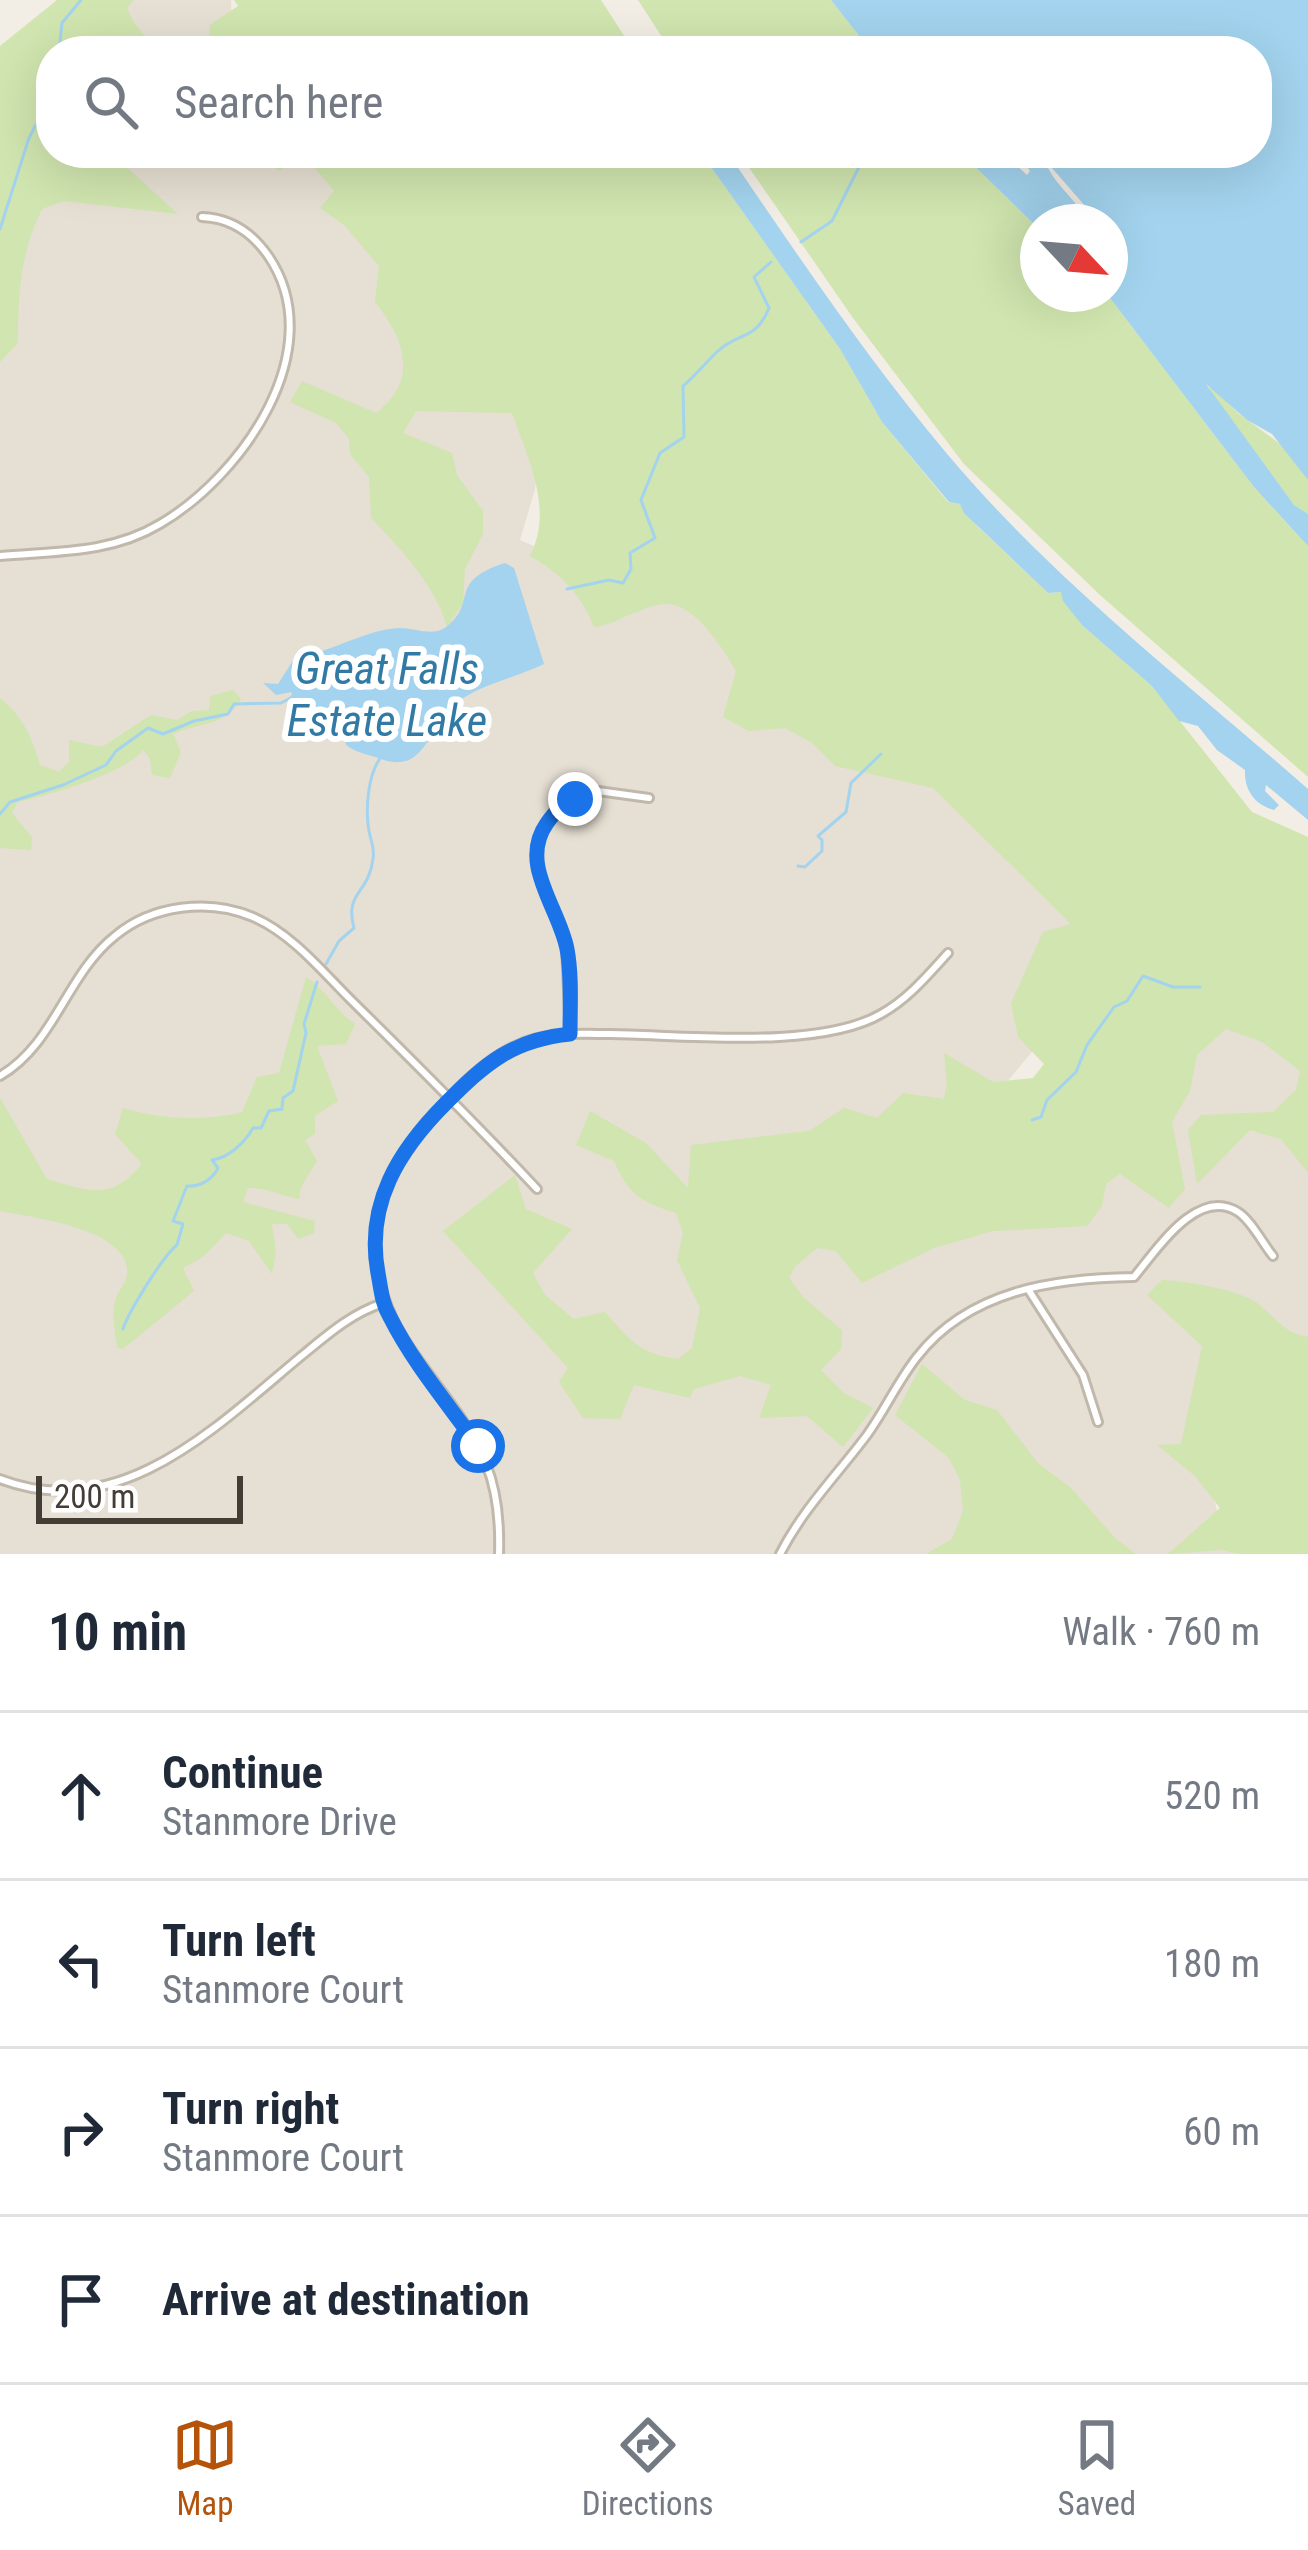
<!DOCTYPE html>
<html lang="en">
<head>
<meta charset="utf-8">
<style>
  :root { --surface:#fff; --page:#f2f2f3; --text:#1f2937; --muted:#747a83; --line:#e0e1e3; --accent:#b45309 }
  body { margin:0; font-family:"Roboto Condensed",sans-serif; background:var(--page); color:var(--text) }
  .compass { position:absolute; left:1020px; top:204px; width:108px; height:108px; border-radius:50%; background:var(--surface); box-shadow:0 12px 48px #0002; rotate:116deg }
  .scale { position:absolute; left:36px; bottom:30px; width:207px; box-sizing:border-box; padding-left:12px; border:6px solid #443d35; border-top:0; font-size:33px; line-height:42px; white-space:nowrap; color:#443d35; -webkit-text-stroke:9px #fff; paint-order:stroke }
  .stop { position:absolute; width:36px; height:36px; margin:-27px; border:9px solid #1a73e8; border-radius:50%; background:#fff }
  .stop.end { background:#1a73e8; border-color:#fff; box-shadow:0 3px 12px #0008 }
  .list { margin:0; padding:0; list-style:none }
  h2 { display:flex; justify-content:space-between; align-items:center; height:156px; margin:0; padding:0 48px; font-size:51px }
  h2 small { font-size:39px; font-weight:400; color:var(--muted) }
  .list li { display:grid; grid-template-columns:78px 1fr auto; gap:36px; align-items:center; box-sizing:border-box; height:168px; padding:0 48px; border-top:3px solid var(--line) }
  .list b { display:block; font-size:45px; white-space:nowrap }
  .list p { margin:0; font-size:39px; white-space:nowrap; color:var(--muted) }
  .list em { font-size:39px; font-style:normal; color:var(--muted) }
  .icon { flex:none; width:66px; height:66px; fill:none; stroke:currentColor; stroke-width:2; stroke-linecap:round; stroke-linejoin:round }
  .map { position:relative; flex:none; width:1308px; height:1554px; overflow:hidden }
  .search { position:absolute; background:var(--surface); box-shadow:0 12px 48px #0002; left:36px; right:36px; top:36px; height:132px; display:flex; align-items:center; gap:30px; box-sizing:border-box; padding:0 42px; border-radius:48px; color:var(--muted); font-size:45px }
  .sheet { height:828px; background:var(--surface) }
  nav { display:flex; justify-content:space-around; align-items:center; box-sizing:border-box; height:168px; border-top:3px solid var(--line); background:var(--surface); font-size:33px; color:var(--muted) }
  nav a { display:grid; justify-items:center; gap:6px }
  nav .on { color:var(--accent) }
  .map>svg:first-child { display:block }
  .residential { fill:#e6dfd3 }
  .green { fill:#d0e5af }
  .water { fill:#a3d3ee }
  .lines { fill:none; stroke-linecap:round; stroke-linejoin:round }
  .stream { stroke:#a3d3ee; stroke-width:3 }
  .minor-casing { stroke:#c0b8ab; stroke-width:12 }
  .minor { stroke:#fff; stroke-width:6 }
  .route { stroke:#1a73e8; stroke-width:15 }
  .labels { text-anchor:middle; stroke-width:12; stroke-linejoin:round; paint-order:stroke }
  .water-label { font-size:45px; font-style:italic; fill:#307aa5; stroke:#fff }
</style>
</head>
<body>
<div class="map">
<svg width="1308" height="1554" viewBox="0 0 1308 1554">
  <rect width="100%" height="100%" fill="#f2ede5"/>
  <path class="residential" d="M108 0H231L232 51H86Z
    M51 126V153H322L377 198 406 269 418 364 450 380 509 385 541 438 535 489 520 540 556 556 610 566 656 581 718 627 780 658 921 738 984 785 1095 914 1058 1020 988 1105 834 1159 713 1184 735 1210 807 1237 870 1248 919 1212 1066 1178 1127 1148 1166 1049 1204 1014 1250 1018 1308 1055V1338L1244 1355 1205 1378 1201 1426 1218 1518 1308 1532V1554H0V251L13 206Z"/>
  <path class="green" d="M57 0H134L127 8 134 23 158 51H51V153H111L178 214 64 201 42 209C20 252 18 296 18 343L0 362V46Z
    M234 0H601L634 51H209L210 25 238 6Z
    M638 0H831L871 51H671Z
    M258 153H701L840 349 882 422 948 502 960 504 977 526 1048 593 1061 592 1083 626 1152 686 1252 812 1308 837V1173L1281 1139 1250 1130 1197 1184 1188 1130 1201 1115 1273 1112 1296 1090 1300 1071 1262 1042 1226 1029 1197 1055 1190 1091 1172 1122 1185 1189 1169 1208 1120 1174 1106 1184 1102 1206 1087 1226 993 1231 934 1248 862 1283 836 1251 817 1248 795 1267 789 1278 804 1298 842 1330 841 1349 821 1370 844 1393 873 1408 843 1447 807 1416 759 1418 771 1385 740 1376 694 1389 690 1398 634 1385 620 1419 583 1418 559 1382 568 1368 443 1231 515 1175 526 1209 572 1229 533 1273 545 1295 574 1319 605 1312C631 1341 638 1353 678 1359L692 1348 700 1308 677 1260 683 1233 676 1213C641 1202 629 1195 614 1161L576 1145 590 1111 646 1143 688 1188 691 1145 809 1131 844 1108 877 1118 903 1093 944 1099 947 1082 944 1053 993 1082 1033 1078 1044 1064 1018 1037 1011 1003 1043 932 1071 924 933 788 835 766 811 742 785 728 749 731 723 717 736 671C723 649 697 606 668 604 661 603 646 608 640 611 623 616 612 625 594 627 580 592 562 575 530 556 554 509 528 459 512 413L416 411 403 433 452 453 457 475 483 511V534L465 569 463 603 447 627C436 586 400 548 371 518L369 477 350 454 349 439 336 423 290 402 302 381 376 413C420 380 404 338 375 302L379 266 345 226 320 208 334 191 303 154 279 171Z
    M739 153H961L1038 228V294H1107L1254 487 1308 546V777L1100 595 964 464 853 318Z
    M1208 383 1239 414 1283 446 1308 480V514L1294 505 1212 396Z
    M233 690 241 699C225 727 200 722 173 734L181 752 170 778 152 775 150 759 143 750C126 773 49 795 18 802L12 813 32 837 31 850 0 848V698C23 717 32 737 40 765L59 772 69 762V740L102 747 151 715 177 720 192 711 209 710 210 696Z
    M306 977C327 990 334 1010 355 1024L346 1044 317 1046 338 1101 315 1116V1134L305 1140 317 1161 301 1187 299 1199C281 1196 266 1187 248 1188L243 1202 315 1221 314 1233 298 1239 287 1224H272L276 1253 272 1274 249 1241 226 1233 203 1257 183 1268 194 1291 123 1349 117 1348C116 1334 111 1314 115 1301 117 1292 126 1284 127 1275 133 1229 31 1217 0 1211V1098L47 1179C89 1191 110 1202 142 1164L115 1134 123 1108C158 1119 205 1122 242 1112L257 1077 279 1073Z
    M1162 1280C1185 1281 1234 1289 1254 1301 1274 1314 1281 1333 1308 1337V1554H1240L1220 1550 1168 1554 1220 1508 1195 1476 1157 1445 1181 1444 1202 1346 1147 1295Z
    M922 1364 965 1400 997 1410 1038 1463 1071 1488 1116 1539 1136 1554H926L952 1539 963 1511 960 1480 949 1458 895 1415Z"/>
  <path class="water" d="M831 0H1308V480L1272 434 1247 420 1206 384 1294 505 1308 514V546L1254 487 1107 294 1110 222H1099L1045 160C1052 184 1077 198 1087 222H1038V228L961 153H1003L1027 175 1030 171 1017 153H1257V51H871Z
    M701 153H728C798 256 868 360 948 455 1053 580 1186 682 1308 789V820L1266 785 1265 791 1279 805 1274 810C1255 805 1244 790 1245 770L1217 750 1198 726 1179 721 1152 686 1083 626 1063 601 1061 592 1048 593 964 513 960 504 949 502 882 422 840 349Z
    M505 563 514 568 544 664C515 678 484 683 457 702 429 722 427 776 381 759 368 754 358 754 346 745L344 736 290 703 292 692 276 695 263 683 278 684 292 662 301 656C334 651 367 629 400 628 415 628 433 637 446 627 479 602 446 582 505 563Z"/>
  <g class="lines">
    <path class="stream" d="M59 51 62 23 81 0
      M0 229 29 138 51 96
      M801 242 832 221 860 165V153
      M567 589 609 580 623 583 631 569 630 553 655 538 641 500 660 453 684 437 683 386C696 375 706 362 718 351 738 332 756 341 769 308L754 277 771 262
      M0 814 10 802 63 785 106 765 116 751 148 728 163 734 194 721 228 714 234 704 281 703 294 696
      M798 866 805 867 822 851V840L818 836 846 812 851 783 881 754
      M326 964 339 941 354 928C344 892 369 894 373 859 375 848 371 842 369 831 365 809 368 772 382 756
      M1032 1120 1041 1117 1047 1100 1076 1072 1087 1045 1114 1007 1127 1001 1143 976 1173 987H1200
      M123 1329C129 1311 163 1256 177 1245L183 1224 173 1221 187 1186C200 1187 212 1180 218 1168L212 1160C229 1158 245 1142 253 1128H261L269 1111 282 1109 283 1098 293 1091 306 1033 304 1024 317 982"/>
    <defs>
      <path id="minor" d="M0 556C55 551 110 554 160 524 242 476 331 350 269 257 252 232 231 218 202 217
        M570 1034 566 946 537 868 536 850 543 829 563 803 598 791 649 798
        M0 1076C55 1044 66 975 115 936 152 905 209 898 253 917 292 934 321 970 350 999 414 1062 476 1124 537 1189
        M1028 1289 1083 1375 1098 1422
        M0 1479C119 1525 216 1427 299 1358 326 1336 350 1314 383 1303
        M499 1554C500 1523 498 1493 486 1464 453 1382 373 1340 376 1240 377 1203 389 1168 413 1140 440 1107 474 1066 513 1047 543 1031 578 1034 611 1034 685 1035 819 1050 881 1014 908 999 927 976 948 953
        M780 1554C803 1509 837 1475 867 1435 885 1410 898 1381 917 1357 969 1290 1055 1278 1134 1277 1156 1251 1197 1186 1238 1212 1251 1220 1263 1244 1273 1256"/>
    </defs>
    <use href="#minor" class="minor-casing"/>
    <use href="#minor" class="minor"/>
  </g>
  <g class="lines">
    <path class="route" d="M478 1446C448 1404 413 1363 390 1317 382 1304 381 1289 378 1273 365 1204 399 1150 446 1103 486 1063 512 1040 570 1034 570 1006 572 976 567 949 559 907 518 864 547 823 555 812 562 803 575 799"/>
  </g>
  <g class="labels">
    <g class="water-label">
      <text x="387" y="684">Great Falls<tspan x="387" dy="52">Estate Lake</tspan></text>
    </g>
  </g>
</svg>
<svg class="compass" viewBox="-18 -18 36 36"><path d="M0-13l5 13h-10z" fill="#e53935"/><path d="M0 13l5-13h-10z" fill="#747a83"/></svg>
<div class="scale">200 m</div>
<div class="stop" style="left:478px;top:1446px"></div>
<div class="stop end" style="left:575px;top:799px"></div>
<div class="search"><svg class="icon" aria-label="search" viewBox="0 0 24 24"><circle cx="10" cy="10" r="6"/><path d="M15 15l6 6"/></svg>Search here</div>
</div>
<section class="sheet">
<h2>10 min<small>Walk · 760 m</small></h2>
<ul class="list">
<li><svg class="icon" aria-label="ahead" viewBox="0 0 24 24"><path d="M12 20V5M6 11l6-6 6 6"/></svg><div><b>Continue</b><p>Stanmore Drive</p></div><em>520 m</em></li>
<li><svg class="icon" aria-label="left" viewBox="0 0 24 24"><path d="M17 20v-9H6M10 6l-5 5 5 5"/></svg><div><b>Turn left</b><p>Stanmore Court</p></div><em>180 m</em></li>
<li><svg class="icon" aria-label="right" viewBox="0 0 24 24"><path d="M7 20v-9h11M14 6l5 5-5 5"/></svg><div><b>Turn right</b><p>Stanmore Court</p></div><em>60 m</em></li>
<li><svg class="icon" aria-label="arrive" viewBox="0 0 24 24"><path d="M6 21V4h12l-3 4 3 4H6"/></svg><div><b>Arrive at destination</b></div></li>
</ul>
</section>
<nav>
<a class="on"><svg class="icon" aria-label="map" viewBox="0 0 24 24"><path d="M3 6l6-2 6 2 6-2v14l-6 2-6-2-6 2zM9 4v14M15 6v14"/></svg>Map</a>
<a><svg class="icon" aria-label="directions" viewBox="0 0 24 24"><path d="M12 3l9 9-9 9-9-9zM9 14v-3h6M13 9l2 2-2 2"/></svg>Directions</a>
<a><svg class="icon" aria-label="saved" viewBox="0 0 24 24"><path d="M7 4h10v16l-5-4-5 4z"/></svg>Saved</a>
</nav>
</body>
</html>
